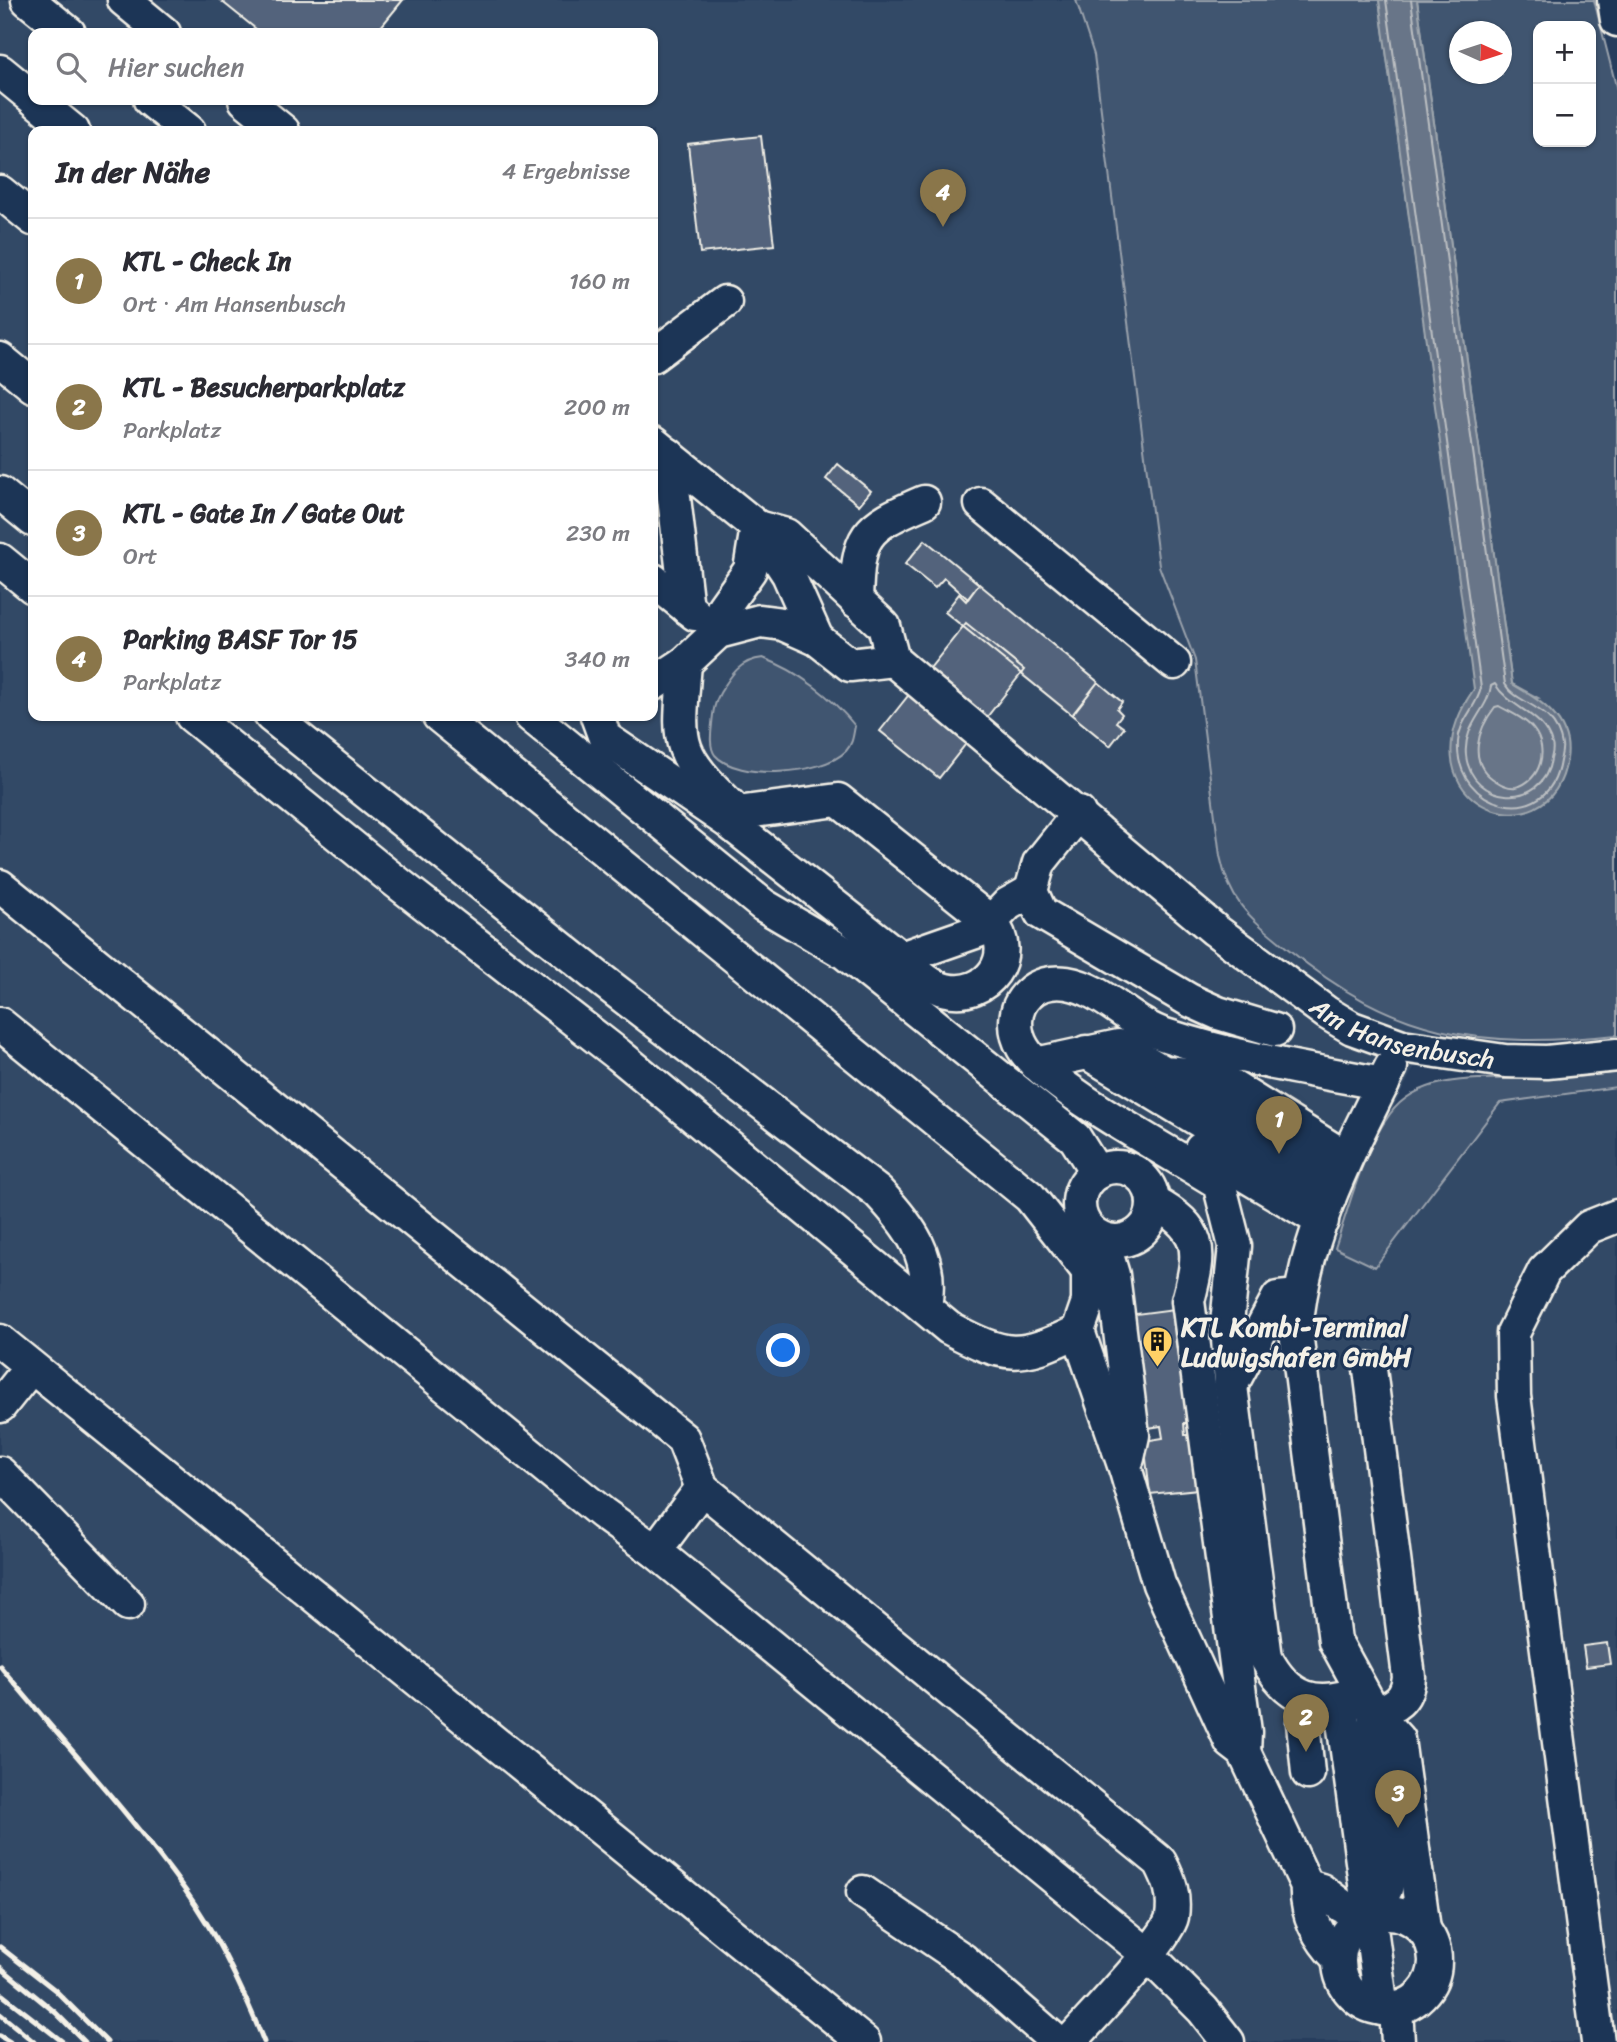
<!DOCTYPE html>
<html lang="de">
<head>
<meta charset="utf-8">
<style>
  :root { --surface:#fff; --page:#f2f2f3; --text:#2b2b33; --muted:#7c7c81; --line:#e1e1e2; --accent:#8a764a }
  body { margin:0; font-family:Sriracha,sans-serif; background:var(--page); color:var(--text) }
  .controls { position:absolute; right:21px; top:21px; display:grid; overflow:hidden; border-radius:14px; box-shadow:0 2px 5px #0004 }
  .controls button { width:63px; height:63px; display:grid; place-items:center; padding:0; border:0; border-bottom:2px solid var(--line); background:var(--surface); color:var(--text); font:35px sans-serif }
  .compass { position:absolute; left:1449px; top:21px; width:63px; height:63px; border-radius:50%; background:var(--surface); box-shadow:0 2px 5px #0004; rotate:93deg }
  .you { position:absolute; left:784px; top:1351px; width:24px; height:24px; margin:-18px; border:5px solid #fff; border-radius:50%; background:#1a73e8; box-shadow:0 0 0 10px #1a73e833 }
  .badge { display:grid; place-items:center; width:46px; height:46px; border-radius:50%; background:var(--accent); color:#fff; font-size:23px; font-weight:700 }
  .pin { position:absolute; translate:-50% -58px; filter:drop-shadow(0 2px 4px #0008) }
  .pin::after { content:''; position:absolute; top:37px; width:24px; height:21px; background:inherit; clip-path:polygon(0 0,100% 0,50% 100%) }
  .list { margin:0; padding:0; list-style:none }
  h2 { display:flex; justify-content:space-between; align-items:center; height:91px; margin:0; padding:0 28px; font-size:30px }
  h2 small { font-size:23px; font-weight:400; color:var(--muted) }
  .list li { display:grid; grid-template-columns:46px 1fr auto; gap:21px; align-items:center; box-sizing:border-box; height:126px; padding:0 28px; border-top:2px solid var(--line) }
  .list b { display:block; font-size:26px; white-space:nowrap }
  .list p { margin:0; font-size:23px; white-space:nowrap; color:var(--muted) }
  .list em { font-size:23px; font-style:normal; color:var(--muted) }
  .icon { flex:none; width:38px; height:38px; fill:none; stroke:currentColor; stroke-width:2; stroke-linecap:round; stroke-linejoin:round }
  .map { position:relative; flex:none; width:1617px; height:2042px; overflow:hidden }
  .search { position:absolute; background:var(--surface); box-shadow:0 2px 5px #0004; left:28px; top:28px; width:630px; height:77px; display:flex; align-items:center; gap:18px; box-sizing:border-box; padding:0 24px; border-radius:14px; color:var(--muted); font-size:26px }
  .panel { position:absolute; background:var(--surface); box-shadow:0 2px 5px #0004; left:28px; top:126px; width:630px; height:595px; border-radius:14px }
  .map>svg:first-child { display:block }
  .built { fill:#334966; fill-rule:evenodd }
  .green { fill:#40546f; stroke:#9aa2ac; stroke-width:2; fill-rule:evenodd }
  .water { fill:#677588; stroke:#9fa7ae; stroke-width:2 }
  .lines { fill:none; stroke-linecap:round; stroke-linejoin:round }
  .shore { stroke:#bcbfc2; stroke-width:2 }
  .building { fill:#52647b; stroke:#f4f1e8; stroke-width:2 }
  .minor-casing { stroke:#f4f1e8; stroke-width:37 }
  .minor { stroke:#1d3557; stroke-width:32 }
  .rail { stroke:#f4f1e8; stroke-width:5 }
  .labels { text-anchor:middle; stroke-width:6; stroke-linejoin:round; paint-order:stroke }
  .street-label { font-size:26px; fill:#f4f1e8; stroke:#1d3557 }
  .poi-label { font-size:26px; font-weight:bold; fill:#f4f1e8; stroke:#1d3557; text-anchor:start }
</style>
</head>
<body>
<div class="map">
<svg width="1617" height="2042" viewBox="0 0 1617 2042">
  <rect width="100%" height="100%" fill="#263d5d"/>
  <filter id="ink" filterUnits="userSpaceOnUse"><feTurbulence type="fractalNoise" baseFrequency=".0143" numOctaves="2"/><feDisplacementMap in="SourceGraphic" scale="14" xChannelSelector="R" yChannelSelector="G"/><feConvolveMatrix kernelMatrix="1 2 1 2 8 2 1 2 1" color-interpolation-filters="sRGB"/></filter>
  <g filter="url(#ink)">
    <path class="built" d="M0 0H1076L1094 55 1159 566 1195 660 1225 879 1248 915 1317 973 1379 1009 1433 1031 1363 1166 1375 1266 1501 1103 1617 1087V2042H0ZM33 33H653V100H33ZM33 131H653V716H33Z"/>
    <path class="green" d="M1076 0H1379L1475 689 1462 707 1538 698 1512 684 1417 0H1594L1617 90V1035C1481 1049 1395 1038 1287 948 1251 918 1230 904 1220 856L1195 660 1159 566 1094 55ZM1538 26H1591V142H1538ZM1460 32H1502V74H1460Z
      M763 658C798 671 832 697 855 726 853 736 853 743 846 751 823 775 737 781 715 755 709 747 711 733 712 724 713 713 714 703 720 693 731 675 740 660 763 658Z
      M1617 1072V1087L1500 1103 1375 1267 1335 1248C1350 1204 1362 1152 1390 1114 1421 1070 1491 1080 1537 1079 1564 1079 1590 1076 1617 1072Z"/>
    <path class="water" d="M1379 0H1417L1512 684C1541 701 1573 720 1567 759 1551 862 1394 805 1474 689Z"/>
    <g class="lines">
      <path class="shore" d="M1386 0 1481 688C1477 707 1459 720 1458 742 1454 811 1549 833 1560 761 1561 756 1563 750 1562 745 1556 705 1516 705 1505 684L1411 0
        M1495 684C1510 709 1543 712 1552 744 1554 749 1552 754 1551 759 1543 811 1471 805 1466 755 1463 725 1488 710 1491 686Z
        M1499 706C1511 713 1526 719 1534 730 1549 749 1541 781 1516 787 1509 788 1502 785 1496 781 1466 763 1478 729 1495 707Z"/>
    </g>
    <path class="building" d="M220 0H403L376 33H261Z
      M761 136 774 245 700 253 688 144Z
      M838 464 871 491 859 505 826 479Z
      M925 540 979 584 968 599 944 578 935 588 905 564Z
      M979 584 1098 682 1072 715 945 612 959 594 966 601Z
      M966 623 1024 670 939 778 880 731Z
      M1098 682 1122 702 1117 709 1122 714 1116 722 1124 728 1110 746 1072 715Z
      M1174 1309 1188 1423H1184L1185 1435H1191L1198 1489 1150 1494 1144 1441 1163 1438 1161 1426 1142 1429 1128 1315Z
      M1607 1643 1610 1664 1586 1667 1583 1646Z"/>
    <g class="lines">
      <defs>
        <g id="minor">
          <path d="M28 0 69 33"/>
          <path d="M124 0 164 33"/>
          <path d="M1614 0 1617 20"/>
          <path d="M0 71 33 98"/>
          <path d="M35 100 73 131"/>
          <path d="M150 100 189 131"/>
          <path d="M245 100 283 131"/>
          <path d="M0 192 33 219"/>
          <path d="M653 356 725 302"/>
          <path d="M0 359 33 386"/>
          <path d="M653 443 757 527 788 574 817 639"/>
          <path d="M669 455 687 608"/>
          <path d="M0 493 33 520"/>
          <path d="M981 504 1174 663"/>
          <path id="s1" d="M757 527 786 535 884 626 893 660 1215 930 1327 1013 1352 1028 1402 1046 1505 1061 1547 1062 1617 1055"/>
          <path d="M0 560 33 587"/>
          <path d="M653 580 695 614"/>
          <path d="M856 601C858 534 863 528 924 502"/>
          <path d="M718 632 723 608 750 570 757 527"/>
          <path d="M685 663C679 743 672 749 732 807"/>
          <path d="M653 684 685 663 718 632 760 621 783 624 817 639 850 665 893 660"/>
          <path d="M192 716 385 873 619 1055 949 1328C1006 1358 1019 1360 1078 1331L1088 1302V1271L1102 1239"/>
          <path d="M271 716 595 975 878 1192C910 1226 934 1257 925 1306"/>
          <path d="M439 716 1030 1197 1088 1271"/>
          <path d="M531 716 763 905 845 953 1075 1138 1097 1173"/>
          <path d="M597 716 605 738 727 821 901 958C914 970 928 986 946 990 987 999 1019 956 991 922L838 800 737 813"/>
          <path d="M1079 813 1039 863 1031 891 1041 913 1189 1000 1218 1013 1275 1030"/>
          <path d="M0 886 683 1439 702 1488 1160 1862C1170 1881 1175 1895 1172 1917 1168 1939 1088 2021 1070 2042"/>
          <path d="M901 958 984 929 1008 904 1031 891"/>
          <path d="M0 1024 602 1513 655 1551 1147 1954 1203 2010 1228 2042"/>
          <path d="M1086 1052 1329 1199"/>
          <path d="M1036 1064 1119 1046 1164 1072 1215 1076 1345 1157"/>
          <path d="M1391 1067C1349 1151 1303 1237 1296 1332L1335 1641 1375 1714 1398 1739 1424 1929"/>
          <path d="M1169 1075 1333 1176"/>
          <path d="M1201 1149 1322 1221"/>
          <circle cx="1116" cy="1204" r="37"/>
          <path d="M1153 1202C1203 1229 1202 1249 1188 1301L1245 1732 1244 1752"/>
          <path d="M1102 1239 1113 1275 1133 1435 1128 1458"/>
          <path d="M1078 1331 1126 1471 1159 1584 1231 1742 1244 1752 1307 1886C1305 1913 1319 1939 1338 1958"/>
          <path d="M0 1341 864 2042"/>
          <path d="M1370 1369 1409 1677C1407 1701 1395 1706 1375 1714"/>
          <path d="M1231 1386 1278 1298 1299 1296"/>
          <path d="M0 1406 31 1367"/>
          <path d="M0 1473 128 1604"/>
          <path d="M655 1551 702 1488"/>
          <path d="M1360 1692C1317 1709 1288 1700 1266 1658L1231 1386 1227 1323 1235 1246 1219 1183C1177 1156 1044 1085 1023 1048 1013 1031 1013 1008 1028 994 1038 984 1053 981 1067 983 1104 989 1130 1024 1165 1035 1235 1058 1310 1070 1383 1084"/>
          <path d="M1340 1699 1382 2009"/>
          <path d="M1308 1773 1303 1723 1309 1699"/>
          <path d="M1307 1886 1321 1890 1342 1906 1370 1915 1386 1889 1390 1868 1374 1741 1375 1714"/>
          <path d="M863 1892 962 1959 1057 2042"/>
          <circle cx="1387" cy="1961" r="48"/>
          <path d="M1396 2008 1398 2042"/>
          <path d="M1598 2042 1514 1396 1513 1333 1544 1271 1589 1227 1617 1216"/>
        </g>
      </defs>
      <use href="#minor" class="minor-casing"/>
      <use href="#minor" class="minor"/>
      <path class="rail" d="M0 1666C61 1740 129 1812 185 1890 218 1936 243 1989 264 2042
        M0 1947 55 1990 107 2042
        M0 1967 56 2013 85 2042
        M0 1993 63 2042
        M0 2014 34 2042
        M0 2036 10 2042"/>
    </g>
  </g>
  <defs>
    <symbol id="building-pin" viewBox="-11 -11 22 30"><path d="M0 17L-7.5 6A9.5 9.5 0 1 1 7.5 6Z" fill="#ffd166" stroke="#1d3557"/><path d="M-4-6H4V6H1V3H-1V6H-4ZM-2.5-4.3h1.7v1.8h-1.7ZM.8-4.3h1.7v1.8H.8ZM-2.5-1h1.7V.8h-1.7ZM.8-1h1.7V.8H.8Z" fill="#111"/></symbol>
  </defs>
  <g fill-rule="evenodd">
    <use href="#building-pin" x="1140" y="1324" width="35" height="47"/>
  </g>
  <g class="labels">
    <g class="street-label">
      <text dy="9" stroke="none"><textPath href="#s1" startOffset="838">Am Hansenbusch</textPath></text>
    </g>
    <g class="poi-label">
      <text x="1181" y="1336">KTL Kombi-Terminal<tspan x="1181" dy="30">Ludwigshafen GmbH</tspan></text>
    </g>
  </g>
</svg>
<div class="controls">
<button>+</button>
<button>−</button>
</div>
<svg class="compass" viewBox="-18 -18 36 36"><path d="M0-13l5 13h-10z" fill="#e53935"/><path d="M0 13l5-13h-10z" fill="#7c7c81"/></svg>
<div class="you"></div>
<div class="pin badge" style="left:1279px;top:1154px">1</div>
<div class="pin badge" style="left:1306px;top:1752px">2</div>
<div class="pin badge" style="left:1398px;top:1828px">3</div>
<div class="pin badge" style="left:943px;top:227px">4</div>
<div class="search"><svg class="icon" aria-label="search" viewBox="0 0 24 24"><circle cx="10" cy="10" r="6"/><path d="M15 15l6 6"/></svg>Hier suchen</div>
<section class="panel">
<h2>In der Nähe<small>4 Ergebnisse</small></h2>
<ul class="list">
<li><span class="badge">1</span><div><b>KTL - Check In</b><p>Ort · Am Hansenbusch</p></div><em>160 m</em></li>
<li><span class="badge">2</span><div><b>KTL - Besucherparkplatz</b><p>Parkplatz</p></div><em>200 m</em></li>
<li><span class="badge">3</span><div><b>KTL - Gate In / Gate Out</b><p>Ort</p></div><em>230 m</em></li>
<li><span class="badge">4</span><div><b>Parking BASF Tor 15</b><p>Parkplatz</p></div><em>340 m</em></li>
</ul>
</section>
</div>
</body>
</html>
